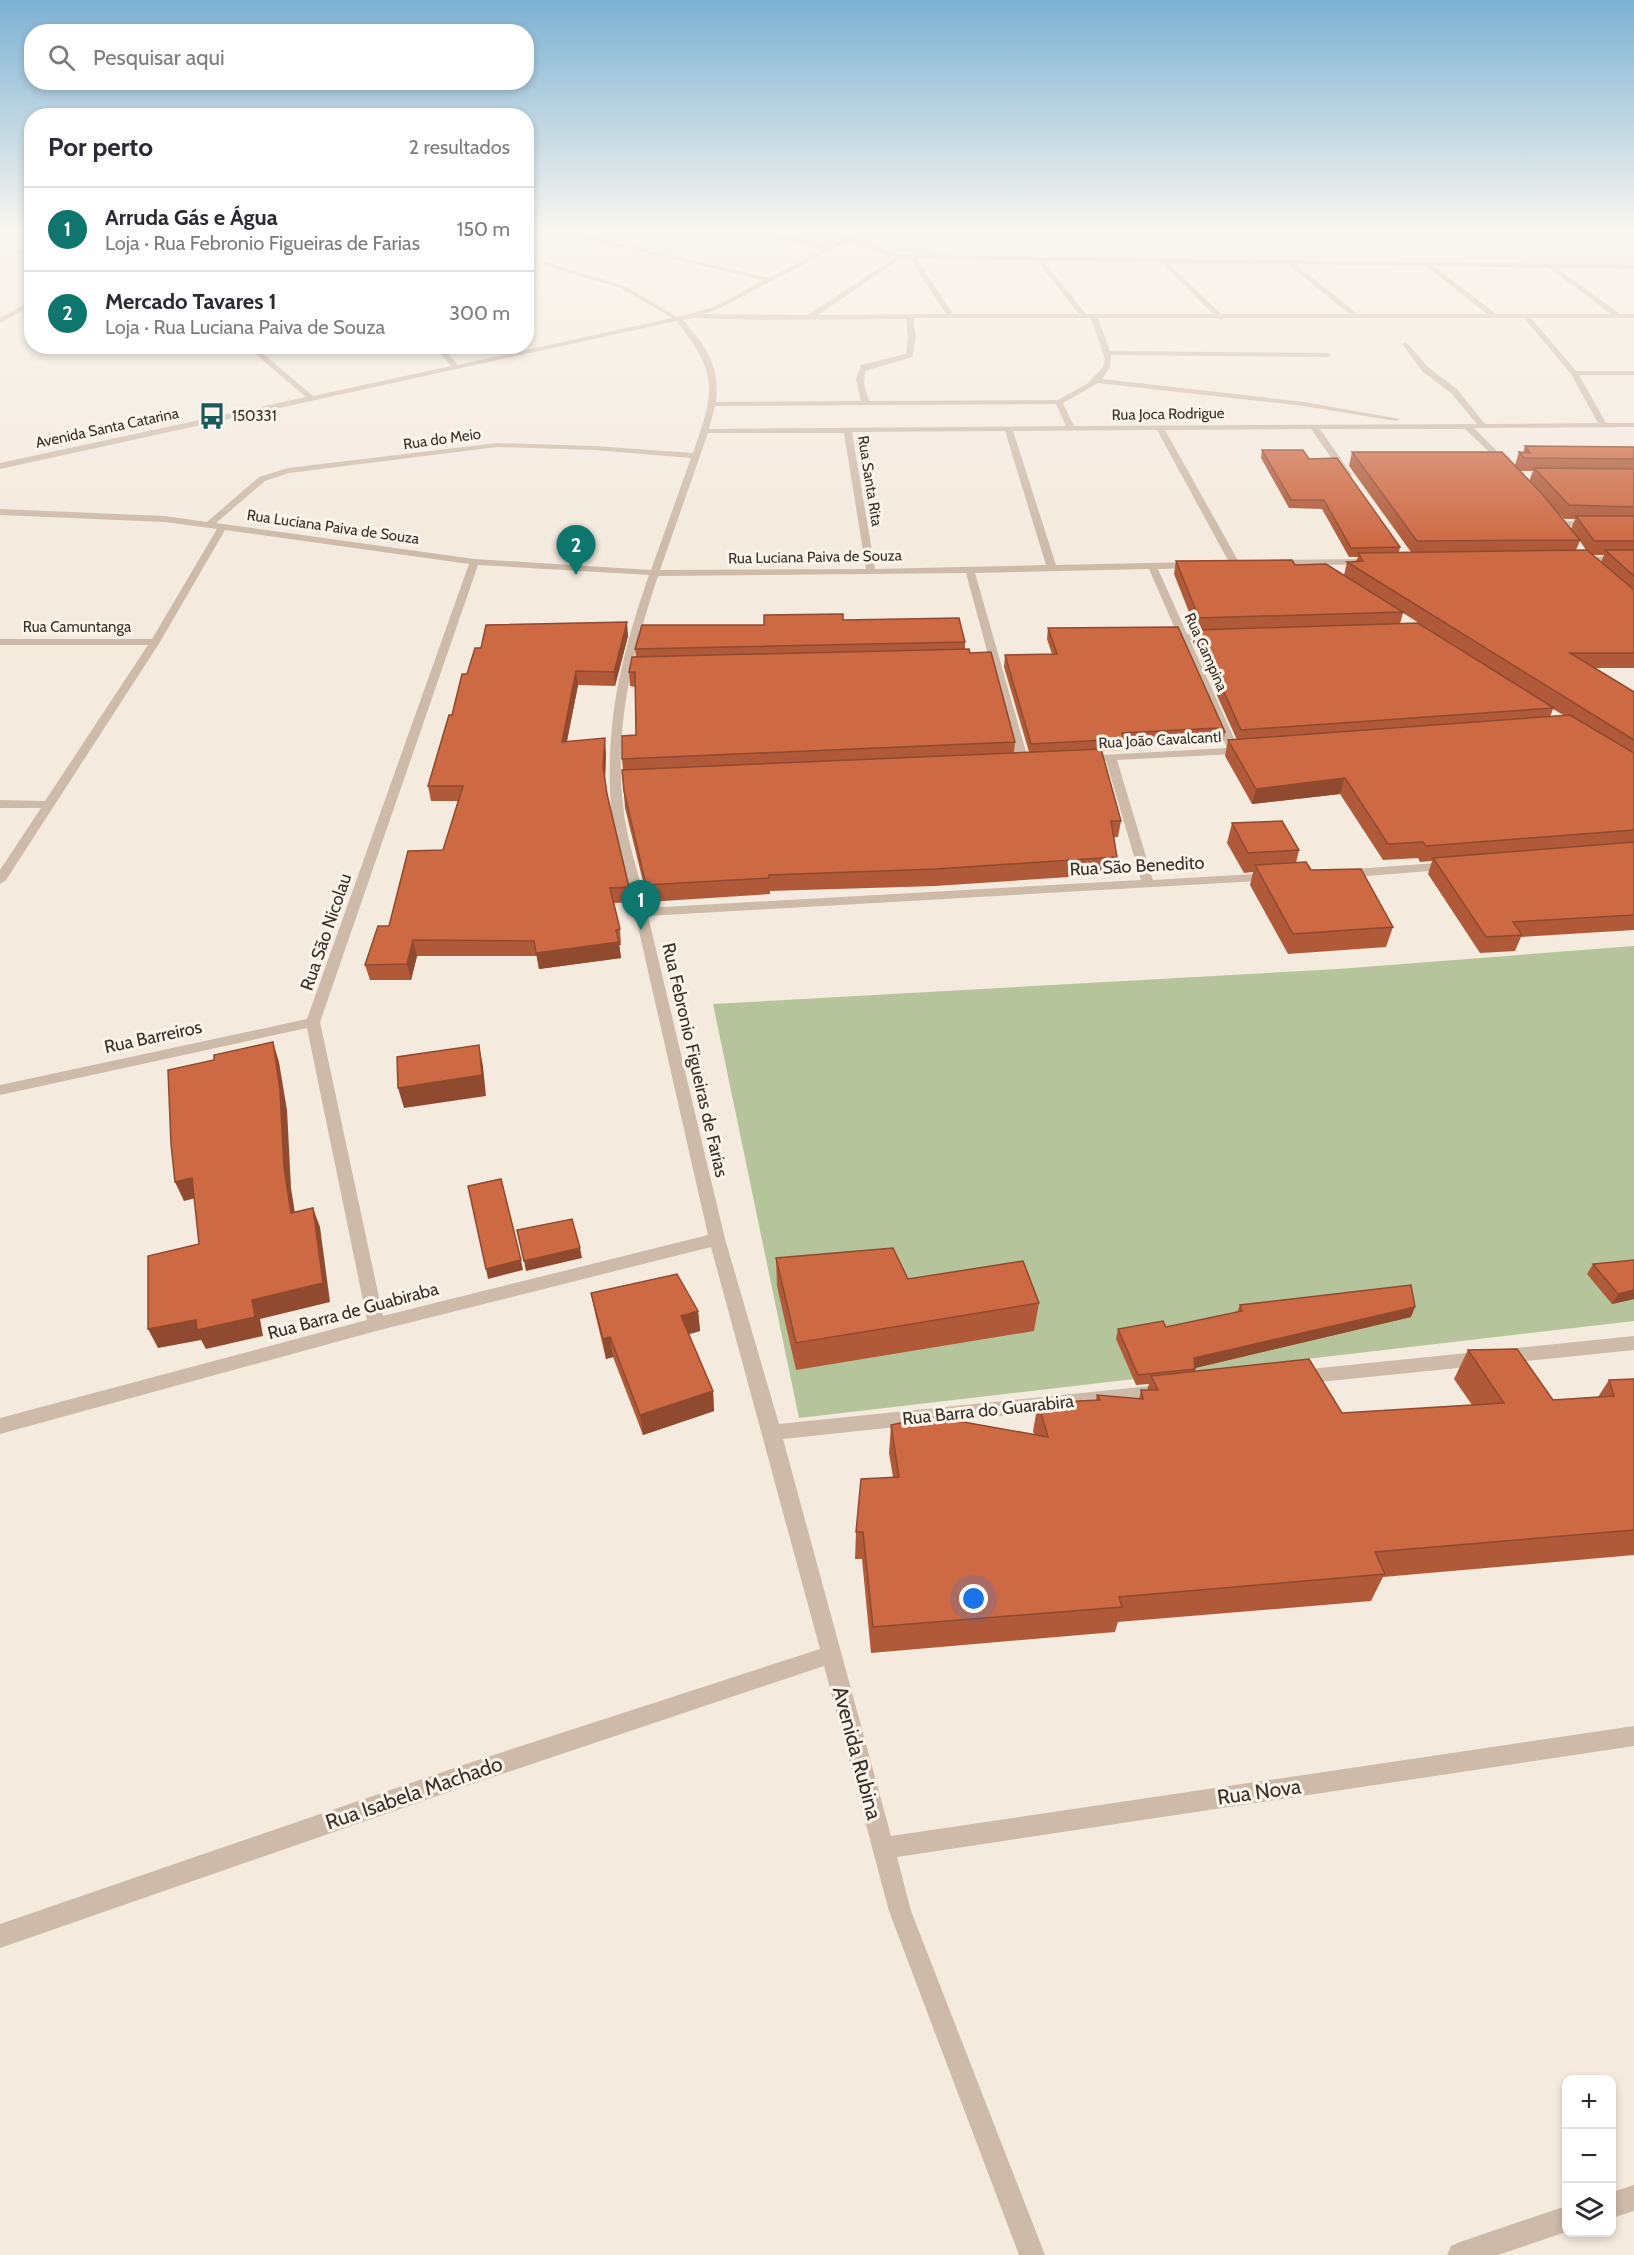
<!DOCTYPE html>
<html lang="pt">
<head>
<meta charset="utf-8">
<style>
  :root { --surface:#fff; --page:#f2f2f3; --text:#2b2b33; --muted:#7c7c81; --line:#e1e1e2; --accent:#0f766e }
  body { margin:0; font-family:Cabin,sans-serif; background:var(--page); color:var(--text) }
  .controls { position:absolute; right:18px; bottom:18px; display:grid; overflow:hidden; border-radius:12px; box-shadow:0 3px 9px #0003 }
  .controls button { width:54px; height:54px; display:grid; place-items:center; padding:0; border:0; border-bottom:2px solid var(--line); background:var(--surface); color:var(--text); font:30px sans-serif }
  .you { position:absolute; left:974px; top:1599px; width:21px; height:21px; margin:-15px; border:4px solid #fff; border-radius:50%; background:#1a73e8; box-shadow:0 0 0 9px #1a73e833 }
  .badge { display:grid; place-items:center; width:39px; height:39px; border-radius:50%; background:var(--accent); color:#fff; font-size:20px; font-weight:700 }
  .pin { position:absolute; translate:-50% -50px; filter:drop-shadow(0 2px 3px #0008) }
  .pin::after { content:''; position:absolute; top:32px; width:21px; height:18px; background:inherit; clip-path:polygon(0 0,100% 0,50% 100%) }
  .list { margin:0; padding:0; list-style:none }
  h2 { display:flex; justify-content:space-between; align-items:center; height:78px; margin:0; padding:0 24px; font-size:26px }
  h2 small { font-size:20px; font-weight:400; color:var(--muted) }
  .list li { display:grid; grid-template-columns:39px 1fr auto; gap:18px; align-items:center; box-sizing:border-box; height:84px; padding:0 24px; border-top:2px solid var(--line) }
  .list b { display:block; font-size:22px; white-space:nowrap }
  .list p { margin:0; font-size:20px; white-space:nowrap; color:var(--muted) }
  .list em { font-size:20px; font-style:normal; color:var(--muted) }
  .icon { flex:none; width:33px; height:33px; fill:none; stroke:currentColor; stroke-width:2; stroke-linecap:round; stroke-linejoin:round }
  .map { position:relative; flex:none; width:1634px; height:2255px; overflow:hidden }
  .search { position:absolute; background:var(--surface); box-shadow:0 3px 9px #0003; left:24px; top:24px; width:510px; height:66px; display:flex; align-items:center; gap:15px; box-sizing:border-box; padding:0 21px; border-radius:24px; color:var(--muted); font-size:22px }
  .panel { position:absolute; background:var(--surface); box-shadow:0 3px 9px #0003; left:24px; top:108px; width:510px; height:246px; border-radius:24px }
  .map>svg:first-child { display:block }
  .green { fill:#b6c49c }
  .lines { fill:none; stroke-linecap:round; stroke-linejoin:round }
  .lane { fill:#cdbaa8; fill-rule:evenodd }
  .street { fill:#cdbaa8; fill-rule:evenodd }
  .wall { fill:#b05a3a; fill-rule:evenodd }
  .shaded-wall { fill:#904a2f }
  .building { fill:#cd6943; stroke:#904a2f; stroke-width:1.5 }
  .labels { text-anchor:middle; stroke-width:6; stroke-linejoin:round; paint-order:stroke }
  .far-street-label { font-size:15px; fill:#3a2f29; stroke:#fbf4ea }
  .far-poi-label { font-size:15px; fill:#3a2f29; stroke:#fbf4ea; text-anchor:start }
  .street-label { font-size:18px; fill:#3a2f29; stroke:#fbf4ea }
  .near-street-label { font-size:21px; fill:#3a2f29; stroke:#fbf4ea }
</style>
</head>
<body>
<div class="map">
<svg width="1634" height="2255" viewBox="0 0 1634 2255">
  <rect width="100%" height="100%" fill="#f4eade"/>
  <path class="green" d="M1634 946V1321L799 1418 713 1004 1338 969Z"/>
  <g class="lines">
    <path class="lane" d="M846 238H850L902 257 897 258 846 240Z
      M545 262 625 286 681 319 676 320 621 288 543 265Z"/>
    <path class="street" d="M548 230H559L769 278 825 249 744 230H756L830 246 861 230H869L720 308 704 314 808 315 899 255 1634 265V269L1557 268 1620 314H1634V318H1531L1576 371H1634V375H1579L1606 423H1634V427L1474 428 1509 463 1510 465 1506 468 1465 429H1320L1352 475 1348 478 1345 477 1311 429 1165 430 1240 564 1238 566 1230 564 1157 430 1013 431 1056 565 1196 562 1201 565 1196 568 1158 569 1187 634 1213 633 1218 636 1213 639 1190 640 1238 747H1245L1251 750 1249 752 1234 754 1117 760 1153 880 1271 873 1277 877 1275 880 648 916 725 1239 779 1424 1160 1385 1166 1387 1169 1392 1166 1397 1160 1399 783 1439 891 1836 1634 1726V1746L897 1857 911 1911 1045 2255H1019L889 1911 824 1666 469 1785 0 1948V1924L469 1763 820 1649 711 1247 376 1331 0 1434V1418L367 1320 307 1028 0 1095V1085L307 1019 469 564 225 530 160 642 6 880 0 884V870L41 808H0V800L45 801 148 645H0V639H152L217 529 165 522 0 515V509L165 516 207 522 259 477 288 468 497 443 595 446 693 453C714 393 720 374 676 321L0 469V463L306 397 246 346H254L313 396 451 366 434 346H441L458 365 690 314 716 306 764 280ZM900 259H910L946 314 818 315ZM917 259 1037 261 1079 314H953ZM1044 261 1161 262 1213 314H1086ZM1168 263 1288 264 1349 314H1221ZM1296 264 1426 266 1487 314H1357ZM1434 266 1549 268 1611 314H1496ZM692 318 762 320 906 319 908 338 906 354 861 365 856 379 861 401 716 402C720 364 706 347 683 320ZM913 318H1091L1105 359 1103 367 1087 384 1058 400 869 401 864 384 865 371 912 357 916 338ZM1098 318H1217L1221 320 1224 318H1524L1571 374 1598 423 1485 424 1457 389 1429 368 1406 342 1402 344 1423 372 1451 393 1477 424 1074 426 1063 403 1098 383 1304 406 1396 421 1400 419 1304 402 1102 379 1110 367 1111 355 1328 357 1332 355 1328 353 1110 351ZM1056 404 1066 426 709 429 715 406ZM1005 431 1046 565 875 569 852 432ZM708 433H844L866 569 660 570ZM497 447 595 450 691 458 651 570 474 559 216 523 265 481 289 473ZM478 565 649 575C621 656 605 722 611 808L708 1235 383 1316 320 1022ZM1149 569 1227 748 1083 756 1077 759 1083 762 1106 761 1141 880 647 908C639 874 626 839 623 805 614 726 633 651 658 576L966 573 1017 762 1023 765 1029 762 975 573Z
      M1469 230 1634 231V235L1472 232Z
      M32 246V250L18 254 15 252Z
      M32 300V305L0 323V318Z
      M1560 521 1634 522V528L1557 526 1555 524Z
      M1634 556V562L1577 563 1572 560 1577 557Z
      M1367 559 1370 560V564L1274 566 1269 563 1274 560Z
      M1450 862 1454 863 1456 866 1454 869 1342 878 1336 874 1342 870Z
      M1634 1336V1350L1300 1384 1294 1382 1291 1377 1294 1372 1300 1370Z
      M1634 2185V2211L1612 2218V2192Z
      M1566 2206V2232L1498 2255H1447L1451 2246 1460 2242Z"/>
  </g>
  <path class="wall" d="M1525 446 1634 447V668H1595L1634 692V930L1521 937 1515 951 1480 953 1428 874 1432 861 1420 862 1418 858 1383 860 1340 794 1252 804 1225 756 1228 740H1237L1193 642 1196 630 1174 574 1176 561 1295 565 1344 575 1347 562 1356 561 1358 557H1349L1322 509 1289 508 1261 458 1262 450 1309 459 1400 547 1399 552H1411L1349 466 1352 452 1515 465 1519 452 1523 453ZM1520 471H1533L1529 481ZM1550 504 1564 519H1575L1571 529ZM1580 541 1586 550H1576ZM1593 555H1604L1601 562ZM1403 613 1476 659 1400 624ZM1553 709 1565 716 1550 717Z
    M843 620 965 642V649L970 653 1015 742 1014 752H1029L1004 667 1005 655 1052 654 1047 639 1048 628 1225 732 1223 744H1218L1215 739 1123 745 1122 750 1102 751 1121 821 1118 837H1114L1117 857 1115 874 935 886 770 891V894L648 902 625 808 622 770H623L622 759 636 735 635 687 630 686 629 672 636 656 635 649 764 625Z
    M628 636 615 686 578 685 567 741 606 753 605 778 607 794 629 887 630 902 614 903 620 929 621 945H619L621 958 539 969 537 956H417L411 980H370L365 965 389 926 443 850 458 801H431L428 786 452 715 467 674Z
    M1232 823 1299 850 1296 863 1311 870 1393 927 1386 947 1288 954 1250 885 1253 872 1244 873 1227 843Z
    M776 1258 908 1279 1039 1303 1034 1331 796 1370 777 1286Z
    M1593 1264 1634 1299 1612 1304 1587 1274Z
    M591 1293 698 1311 700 1331 688 1334 713 1391 714 1411 643 1435 613 1357 606 1359 595 1313Z
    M1240 1305 1411 1317 1195 1368V1371L1342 1413 1472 1405 1454 1379 1468 1350 1553 1400 1598 1397 1609 1380 1634 1379V1555L1383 1577 1371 1601 1118 1622 1115 1632 871 1653 862 1559H855L856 1532 893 1477 889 1453 891 1425 1034 1434 1033 1431 1038 1403 1096 1400 1097 1395 1139 1399 1141 1390H1147L1149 1384 1136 1385 1116 1339 1118 1329 1166 1327 1237 1312Z"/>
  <path class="shaded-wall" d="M627 622 628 636 615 686 614 672Z
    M576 671 578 685 564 756 562 742Z
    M605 738 606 753 605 781 603 766Z
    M1345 778 1340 794 1252 804 1256 789Z
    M413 940 417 956 411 980 407 964Z
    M619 942 621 958 539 969 536 953Z
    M273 1042 279 1062 287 1110 291 1188 298 1232 291 1213 284 1168Z
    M479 1045 483 1066 486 1096 404 1108 398 1088Z
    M192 1178 200 1197 184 1201 175 1182Z
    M313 1208 320 1227 330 1302 260 1319 263 1336 206 1349 201 1340 158 1348 148 1329 252 1300Z
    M580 1248 582 1258 526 1271 524 1261Z
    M521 1260 523 1270 488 1279 486 1269Z
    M1634 1290V1299L1612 1304 1618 1294Z
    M1415 1307 1411 1317 1191 1369 1194 1358Z
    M698 1311 700 1331 683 1336 681 1316Z
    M610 1337 613 1357 606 1359 603 1339Z
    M713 1391 714 1411 643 1435 640 1415Z"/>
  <path class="building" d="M1525 446 1634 447V459L1524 458 1519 452 1530 453Z
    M1262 450H1303L1309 459 1337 458 1400 547 1351 548 1324 500H1291Z
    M1352 452H1502L1542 494 1580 540 1417 541Z
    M1534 468 1634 469V507L1569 505Z
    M1576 516H1634V541H1594Z
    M1587 550 1634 590V653H1570L1634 692V740L1347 562 1363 561 1358 553Z
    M1605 550H1634V576Z
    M1292 560 1295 565 1326 564 1403 612 1199 618 1176 561Z
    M843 614V620L959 618 965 642 635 649 642 625H764V615Z
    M627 622 614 672 576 671 562 742 605 738 603 766 607 794 629 887 610 888 620 929 616 930 619 942 536 953 534 941 413 940 407 964 365 965 378 926H389L408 851 443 850 463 786H428L449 715H452L462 674H467L475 648H481L486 625Z
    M1418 623 1554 708 1241 730 1196 630Z
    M1178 627 1225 732 1221 733 1218 728 1122 733 1124 739 1031 744 1005 655 1057 654 1048 628Z
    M969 649 970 653 991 652 1015 742 622 759V736L636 735 635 672H629L632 657Z
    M1570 715 1634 753V830L1426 846 1423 842 1388 844 1345 778 1256 789 1228 740Z
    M1101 749 1121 821H1111L1117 857 936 869 769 875V878L646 885 624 791 622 770Z
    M1282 821 1299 850 1248 853 1232 823Z
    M1634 842V915L1513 922 1522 935 1486 937 1433 858Z
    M1306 862 1311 870 1361 869 1393 927 1293 934 1255 865Z
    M273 1042 280 1090 284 1168 291 1213 313 1208 323 1283 252 1300 255 1317 197 1330 196 1320 148 1329V1256L199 1244 192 1178 175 1182 171 1144 168 1070 214 1060V1055Z
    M479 1045 482 1075 398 1088 397 1057Z
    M501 1179 521 1260 486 1269 468 1186Z
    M572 1219 580 1248 524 1261 517 1230Z
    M893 1248 908 1279 1023 1261 1039 1303 796 1343 776 1258Z
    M1634 1260V1290L1618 1294 1593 1264Z
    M677 1274 698 1311 681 1316 713 1391 640 1415 610 1337 603 1339 591 1293Z
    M1411 1285 1415 1307 1194 1358 1195 1369 1138 1375 1118 1329 1163 1321 1166 1327 1242 1311 1240 1305Z
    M1517 1349 1553 1400 1614 1396 1609 1380 1634 1379V1530L1375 1552 1385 1574 1119 1597 1122 1607 873 1627 863 1532H856L861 1479 899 1477 891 1425 930 1416 1048 1437 1038 1403 1100 1400 1097 1395 1143 1399 1141 1390H1158L1151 1376 1309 1359 1342 1413 1504 1403 1468 1350Z"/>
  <linearGradient id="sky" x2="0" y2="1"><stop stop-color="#7cb2d3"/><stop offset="0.42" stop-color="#faf6f0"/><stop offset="1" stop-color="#faf6f0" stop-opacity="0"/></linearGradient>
  <rect width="1634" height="546" fill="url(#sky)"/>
  <defs>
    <symbol id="bus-bare" viewBox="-9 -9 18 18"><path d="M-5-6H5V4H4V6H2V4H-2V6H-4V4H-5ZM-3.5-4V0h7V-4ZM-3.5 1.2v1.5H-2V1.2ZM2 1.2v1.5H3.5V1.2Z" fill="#1b585e" stroke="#fbf4ea" stroke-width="2.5" paint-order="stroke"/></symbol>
  </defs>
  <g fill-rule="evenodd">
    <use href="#bus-bare" x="193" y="397" width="38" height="38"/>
  </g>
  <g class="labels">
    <g class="far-street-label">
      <text transform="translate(1168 414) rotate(-1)" y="5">Rua Joca Rodrigue</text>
      <text transform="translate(107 428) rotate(-12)" y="5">Avenida Santa Catarina</text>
      <text transform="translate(442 439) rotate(-8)" y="5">Rua do Meio</text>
      <text transform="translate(870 481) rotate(81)" y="5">Rua Santa Rita</text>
      <text transform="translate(333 527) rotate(8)" y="5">Rua Luciana Paiva de Souza</text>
      <text transform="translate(815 557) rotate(-1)" y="5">Rua Luciana Paiva de Souza</text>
      <text x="77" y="632">Rua Camuntanga</text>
      <text transform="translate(1206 652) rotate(66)" y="5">Rua Campina</text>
      <text transform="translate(1160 740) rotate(-3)" y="5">Rua João CavalcantI</text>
    </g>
    <g class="far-poi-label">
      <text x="232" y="421">150331</text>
    </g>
    <g class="street-label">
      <text transform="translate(1137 866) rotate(-3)" y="6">Rua São Benedito</text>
      <text transform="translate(326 932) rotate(-71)" y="6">Rua São Nicolau</text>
      <text transform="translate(153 1037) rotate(-12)" y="6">Rua Barreiros</text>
      <text transform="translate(695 1060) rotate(77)" y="6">Rua Febronio Figueiras de Farias</text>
      <text transform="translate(353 1311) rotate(-15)" y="6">Rua Barra de Guabiraba</text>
      <text transform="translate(988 1410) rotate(-6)" y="6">Rua Barra do Guarabira</text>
    </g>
    <g class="near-street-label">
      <text transform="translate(857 1753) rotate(75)" y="7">Avenida Rubina</text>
      <text transform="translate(1259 1792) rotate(-8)" y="7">Rua Nova</text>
      <text transform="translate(414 1793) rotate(-19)" y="7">Rua Isabela Machado</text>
    </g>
  </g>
</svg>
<div class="controls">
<button>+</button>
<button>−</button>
<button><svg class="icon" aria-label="layers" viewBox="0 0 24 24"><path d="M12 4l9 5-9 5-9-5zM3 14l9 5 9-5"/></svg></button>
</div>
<div class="you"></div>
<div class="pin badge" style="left:641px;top:930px">1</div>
<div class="pin badge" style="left:576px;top:575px">2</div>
<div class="search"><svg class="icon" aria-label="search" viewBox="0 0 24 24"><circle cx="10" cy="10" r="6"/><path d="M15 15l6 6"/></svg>Pesquisar aqui</div>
<section class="panel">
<h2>Por perto<small>2 resultados</small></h2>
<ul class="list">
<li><span class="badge">1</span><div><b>Arruda Gás e Água</b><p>Loja · Rua Febronio Figueiras de Farias</p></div><em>150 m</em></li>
<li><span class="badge">2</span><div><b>Mercado Tavares 1</b><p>Loja · Rua Luciana Paiva de Souza</p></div><em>300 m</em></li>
</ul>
</section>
</div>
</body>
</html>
